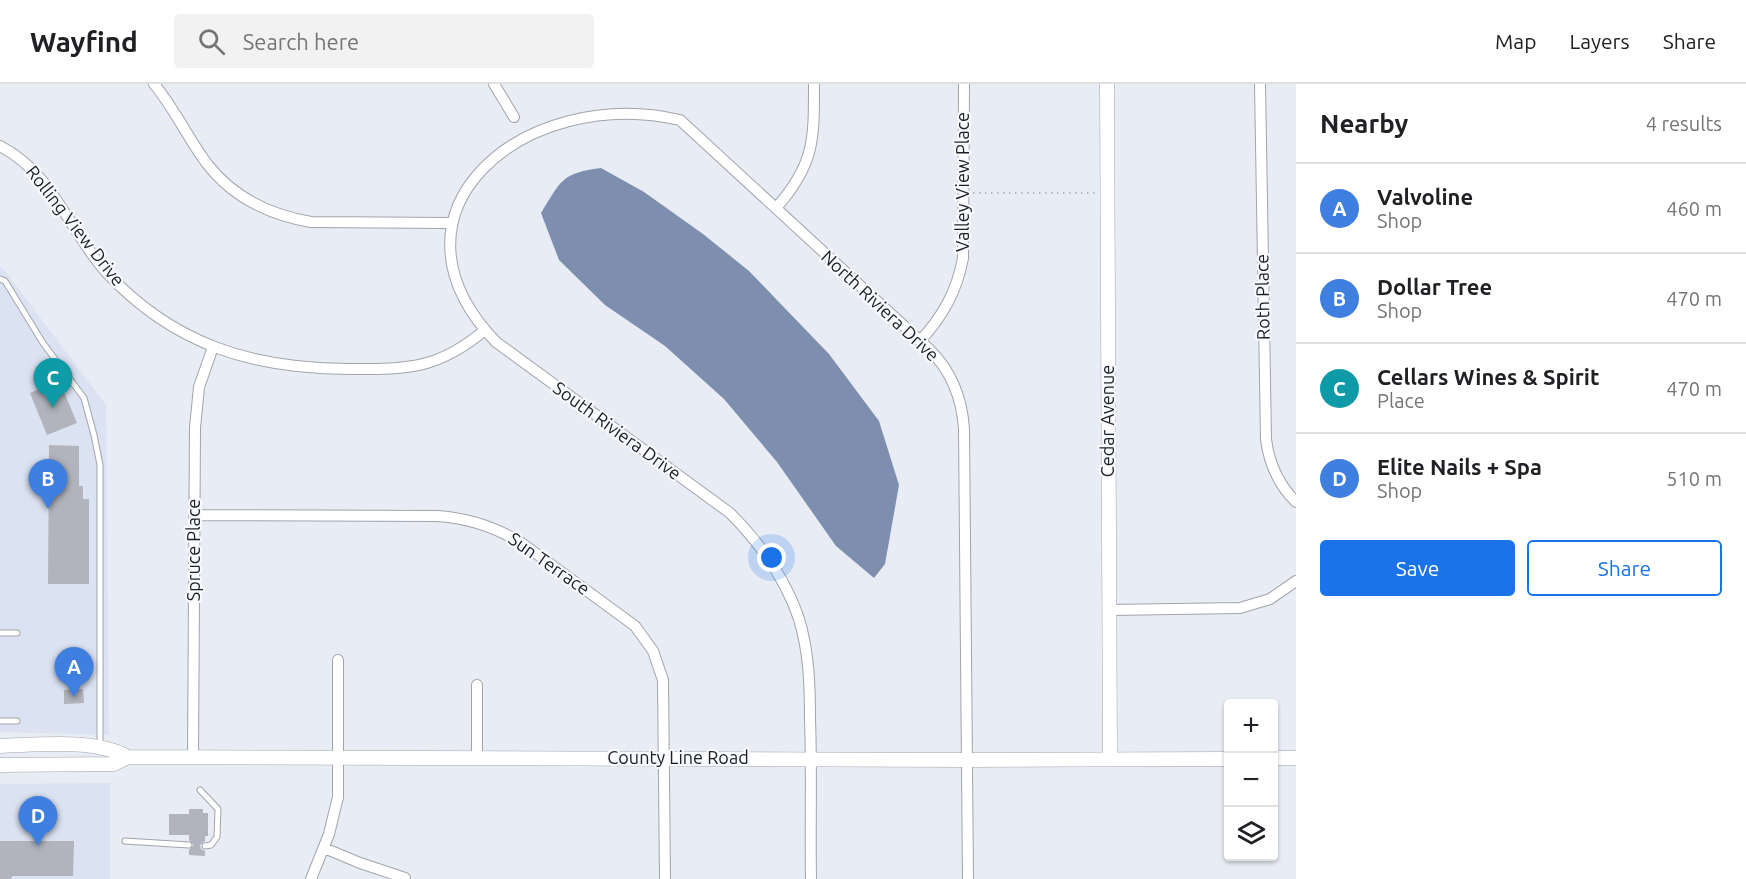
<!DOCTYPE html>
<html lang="en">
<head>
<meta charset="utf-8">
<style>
  :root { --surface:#fff; --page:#f2f2f2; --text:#202124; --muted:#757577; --line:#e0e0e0; --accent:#1a73e8 }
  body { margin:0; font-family:Ubuntu,sans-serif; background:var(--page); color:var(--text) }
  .controls { position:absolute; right:18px; bottom:18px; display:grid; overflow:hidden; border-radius:6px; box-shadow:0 2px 4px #0004 }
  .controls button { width:54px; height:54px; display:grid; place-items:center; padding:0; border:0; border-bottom:2px solid var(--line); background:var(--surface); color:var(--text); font:30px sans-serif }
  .you { position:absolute; left:772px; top:474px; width:21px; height:21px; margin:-15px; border:4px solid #fff; border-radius:50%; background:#1a73e8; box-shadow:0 0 0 9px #1a73e833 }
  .badge { display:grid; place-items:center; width:39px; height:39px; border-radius:50%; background:var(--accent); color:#fff; font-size:20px; font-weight:700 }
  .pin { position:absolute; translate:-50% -50px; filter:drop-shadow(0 2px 3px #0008) }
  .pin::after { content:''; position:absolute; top:32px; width:21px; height:18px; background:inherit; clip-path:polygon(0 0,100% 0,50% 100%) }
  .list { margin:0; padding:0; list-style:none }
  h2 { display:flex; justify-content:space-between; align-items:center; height:78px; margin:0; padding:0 24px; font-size:26px }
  h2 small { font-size:20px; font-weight:400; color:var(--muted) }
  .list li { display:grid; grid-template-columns:39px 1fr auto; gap:18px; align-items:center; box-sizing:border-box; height:90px; padding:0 24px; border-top:2px solid var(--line) }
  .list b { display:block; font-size:22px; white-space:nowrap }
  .list p { margin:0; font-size:20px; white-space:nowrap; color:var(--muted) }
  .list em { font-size:20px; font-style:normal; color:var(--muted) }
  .actions { display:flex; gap:12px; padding:18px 24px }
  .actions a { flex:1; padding:14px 0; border:2px solid var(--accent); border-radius:6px; text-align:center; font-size:21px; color:var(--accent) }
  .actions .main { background:var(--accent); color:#fff }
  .icon { flex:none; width:33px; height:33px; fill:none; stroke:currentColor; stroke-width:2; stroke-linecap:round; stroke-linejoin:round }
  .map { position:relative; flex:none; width:1296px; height:795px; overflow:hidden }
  header { display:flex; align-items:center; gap:36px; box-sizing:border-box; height:84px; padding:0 30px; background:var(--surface); border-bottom:2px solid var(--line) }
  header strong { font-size:28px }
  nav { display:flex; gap:33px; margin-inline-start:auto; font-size:21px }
  .search { width:420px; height:54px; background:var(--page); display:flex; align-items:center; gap:15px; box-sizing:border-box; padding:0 21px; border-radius:6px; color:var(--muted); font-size:22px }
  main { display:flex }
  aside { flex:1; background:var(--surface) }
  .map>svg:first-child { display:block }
  .built { fill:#dbe2f1 }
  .water { fill:#7e8eaf }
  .building { fill:#b1b4bc }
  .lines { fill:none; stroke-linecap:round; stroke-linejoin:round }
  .service-casing { stroke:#a1a4ac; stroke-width:7 }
  .minor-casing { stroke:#a1a4ac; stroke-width:12 }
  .tertiary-casing { stroke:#a1a4ac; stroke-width:15 }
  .path { stroke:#a1a4aa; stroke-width:1.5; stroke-dasharray:1.5 4.5; stroke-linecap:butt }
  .service { stroke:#fff; stroke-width:5 }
  .minor { stroke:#fff; stroke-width:10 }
  .tertiary { stroke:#fff; stroke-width:14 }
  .labels { text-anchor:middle; stroke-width:4.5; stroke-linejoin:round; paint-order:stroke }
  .street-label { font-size:18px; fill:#1d1e21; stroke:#f7f9fe }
</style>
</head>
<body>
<header>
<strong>Wayfind</strong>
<div class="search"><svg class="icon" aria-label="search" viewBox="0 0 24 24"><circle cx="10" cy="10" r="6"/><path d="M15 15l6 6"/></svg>Search here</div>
<nav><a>Map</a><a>Layers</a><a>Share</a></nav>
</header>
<main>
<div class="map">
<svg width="1296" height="795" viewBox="0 0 1296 795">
  <rect width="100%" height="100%" fill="#e8ecf4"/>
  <path class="built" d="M0 183H2L106 321 109 651 0 648Z
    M110 699V795H0V700Z"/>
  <path class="water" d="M601 84 644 108 703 150 749 187 829 270 879 337 899 401 885 480 874 494 836 462 777 378 724 315 665 262 605 221 559 176 541 129C561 97 561 89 601 84Z"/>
  <path class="building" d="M59 296 77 339 47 351 30 309Z
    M49 361 79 362V402H83V415H89V500H48Z
    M83 605 84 619 64 620V606Z
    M189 725H203V729H208V752H205V757L200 761 201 765 205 767V772L189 771V766L194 761 189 756V751H169V730H189Z
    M0 757H74L73 792H13L10 795H0Z"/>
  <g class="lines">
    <defs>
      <path id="service" d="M0 195 5 197 43 259 84 314 94 351 100 381V662
        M0 549H17
        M0 637H17
        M200 706 218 725 217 753 211 761 205 762
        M125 757 189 761"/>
      <path id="minor" d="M154 0C175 25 188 55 208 81 234 114 270 131 311 138L451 139
        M494 0 514 33
        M1260 0 1266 355C1269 380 1278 400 1296 418
        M0 62C54 90 68 146 107 189 174 261 254 285 349 285 408 285 437 286 485 246
        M776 124C815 80 814 55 814 0
        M920 257C943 232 957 207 963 174L964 0
        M194 431 437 432C469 434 496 443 523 460L635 542 653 567 663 596 665 795
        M1109 526 1240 524 1270 515 1296 497
        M477 601V673
        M193 673 195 344 199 303 213 263
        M324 764 360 779 405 794
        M311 795 329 750 338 713V576
        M811 795C810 742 812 688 810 635 810 601 809 568 799 535 785 494 761 460 730 429L496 258C371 128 525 0 680 36L930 266C952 288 962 314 964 345L968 795"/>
      <path id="tertiary" d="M1107 0 1110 675
        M0 662C39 661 94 654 128 673
        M1274 674H1296
        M0 681 114 680 128 673 967 676 1228 675"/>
    </defs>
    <use href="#service" class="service-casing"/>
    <use href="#minor" class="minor-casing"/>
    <use href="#tertiary" class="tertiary-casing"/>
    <path class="path" d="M973 109H1095"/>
    <use href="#service" class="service"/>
    <use href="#minor" class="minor"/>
    <use href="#tertiary" class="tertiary"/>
  </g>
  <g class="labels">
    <g class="street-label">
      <text transform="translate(963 98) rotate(-90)" y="6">Valley View Place</text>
      <text transform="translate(75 142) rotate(52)" y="6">Rolling View Drive</text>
      <text transform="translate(1263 213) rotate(-91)" y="6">Roth Place</text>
      <text transform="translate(880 222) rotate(43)" y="6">North Riviera Drive</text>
      <text transform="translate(1108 337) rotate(-90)" y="6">Cedar Avenue</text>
      <text transform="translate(617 347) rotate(36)" y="6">South Riviera Drive</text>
      <text transform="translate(194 466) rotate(-90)" y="6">Spruce Place</text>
      <text transform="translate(549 480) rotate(35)" y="6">Sun Terrace</text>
      <text x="678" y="680">County Line Road</text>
    </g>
  </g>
</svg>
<div class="controls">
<button>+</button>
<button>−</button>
<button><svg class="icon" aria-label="layers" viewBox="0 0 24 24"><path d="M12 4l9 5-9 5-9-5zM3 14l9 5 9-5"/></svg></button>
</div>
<div class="you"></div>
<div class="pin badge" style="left:74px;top:613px;background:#3f7fe0">A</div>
<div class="pin badge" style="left:48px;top:425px;background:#3f7fe0">B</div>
<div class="pin badge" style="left:53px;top:324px;background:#0f9aa8">C</div>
<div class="pin badge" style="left:38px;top:762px;background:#3f7fe0">D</div>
</div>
<aside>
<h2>Nearby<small>4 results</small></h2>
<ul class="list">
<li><span class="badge" style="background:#3f7fe0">A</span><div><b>Valvoline</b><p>Shop</p></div><em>460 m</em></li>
<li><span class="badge" style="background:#3f7fe0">B</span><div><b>Dollar Tree</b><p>Shop</p></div><em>470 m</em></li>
<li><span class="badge" style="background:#0f9aa8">C</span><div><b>Cellars Wines &amp; Spirit</b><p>Place</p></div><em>470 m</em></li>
<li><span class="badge" style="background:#3f7fe0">D</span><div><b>Elite Nails + Spa</b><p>Shop</p></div><em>510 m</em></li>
</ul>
<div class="actions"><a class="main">Save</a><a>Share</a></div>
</aside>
</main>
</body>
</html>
